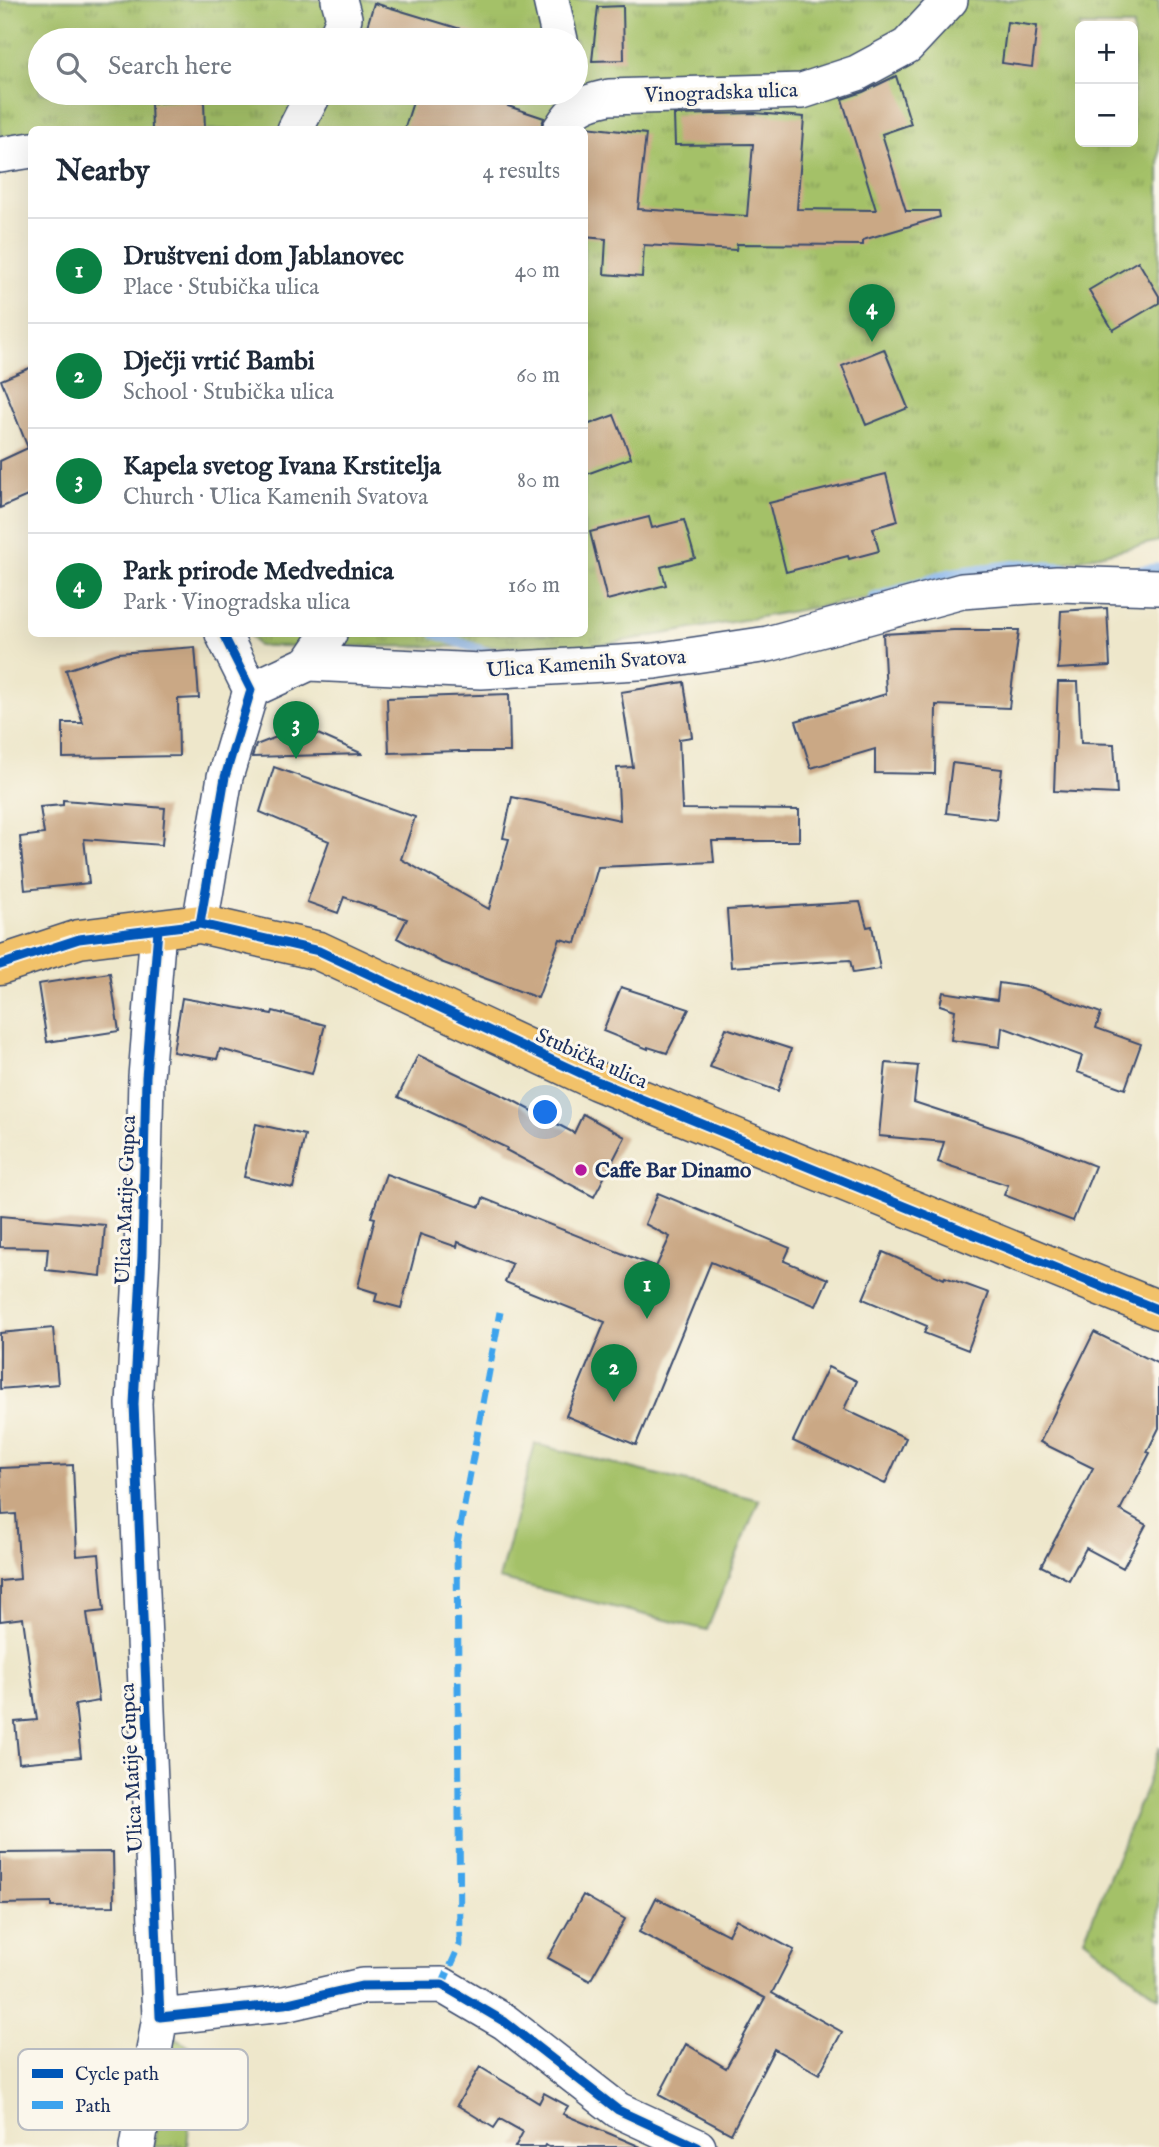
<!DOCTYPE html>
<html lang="en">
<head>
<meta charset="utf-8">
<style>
  :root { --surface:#fff; --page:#f6f6f7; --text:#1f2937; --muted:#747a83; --line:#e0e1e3; --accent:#0b8043 }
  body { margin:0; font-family:"IM FELL English",serif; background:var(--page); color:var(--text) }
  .controls { position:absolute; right:21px; top:21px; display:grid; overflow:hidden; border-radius:10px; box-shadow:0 7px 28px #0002 }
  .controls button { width:63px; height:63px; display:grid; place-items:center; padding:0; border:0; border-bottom:2px solid var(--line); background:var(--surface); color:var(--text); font:35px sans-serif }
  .you { position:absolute; left:546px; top:1113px; width:24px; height:24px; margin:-18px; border:5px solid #fff; border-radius:50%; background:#1a73e8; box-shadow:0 0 0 10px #1a73e833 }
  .badge { display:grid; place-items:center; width:46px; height:46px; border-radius:50%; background:var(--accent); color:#fff; font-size:23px; font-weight:700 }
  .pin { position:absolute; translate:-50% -58px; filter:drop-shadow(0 2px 4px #0008) }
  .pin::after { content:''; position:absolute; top:37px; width:24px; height:21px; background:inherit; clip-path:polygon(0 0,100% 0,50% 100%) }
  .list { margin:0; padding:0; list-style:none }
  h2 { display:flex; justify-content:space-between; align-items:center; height:91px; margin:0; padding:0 28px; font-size:30px }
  h2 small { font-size:23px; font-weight:400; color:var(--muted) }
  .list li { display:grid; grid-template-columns:46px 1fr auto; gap:21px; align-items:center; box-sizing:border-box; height:105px; padding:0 28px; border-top:2px solid var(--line) }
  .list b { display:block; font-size:26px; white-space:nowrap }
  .list p { margin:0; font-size:23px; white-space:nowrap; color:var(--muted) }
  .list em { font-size:23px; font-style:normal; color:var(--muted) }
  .icon { flex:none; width:38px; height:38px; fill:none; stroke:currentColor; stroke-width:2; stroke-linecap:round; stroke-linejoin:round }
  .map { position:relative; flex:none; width:1159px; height:2147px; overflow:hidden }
  .search { position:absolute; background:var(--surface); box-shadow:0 7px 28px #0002; left:28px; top:28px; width:560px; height:77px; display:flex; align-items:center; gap:18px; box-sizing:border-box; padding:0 24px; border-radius:38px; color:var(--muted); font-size:26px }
  .panel { position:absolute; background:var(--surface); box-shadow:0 7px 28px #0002; left:28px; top:126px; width:560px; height:511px; border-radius:10px }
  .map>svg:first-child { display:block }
  .grass { fill:url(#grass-tufts); stroke:#607863; stroke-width:2; fill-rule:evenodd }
  .pitch { fill:#a4c168; stroke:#607863; stroke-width:2 }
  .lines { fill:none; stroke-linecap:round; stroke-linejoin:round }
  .stream { stroke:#82b2ed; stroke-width:10 }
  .building { fill:#caa885 }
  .minor-casing { stroke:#3b4b6e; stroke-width:38 }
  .major-casing { stroke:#3b4b6e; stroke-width:41 }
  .minor { stroke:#fff; stroke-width:35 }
  .major { stroke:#f2c26a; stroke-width:38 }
  .quiet { stroke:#3da3ed; stroke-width:7; stroke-dasharray:14 7; stroke-linecap:butt }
  .cycleway-casing { stroke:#fbf7ec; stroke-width:13 }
  .cycleway { stroke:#0057b8; stroke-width:9 }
  .poi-dot { fill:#b5179e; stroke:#fbf7ec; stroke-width:2.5 }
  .labels { text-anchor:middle; stroke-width:6; stroke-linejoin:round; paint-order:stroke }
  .street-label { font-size:21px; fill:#1b2f5e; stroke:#fbf7ec }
  .poi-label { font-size:21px; font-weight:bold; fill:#1b2f5e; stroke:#fbf7ec; text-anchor:start }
  .key { fill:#fbf7ec; stroke:#b8bbc1; stroke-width:2 }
  .key-label { font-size:19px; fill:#1b2f5e }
</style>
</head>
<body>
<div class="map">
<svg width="1159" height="2147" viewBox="0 0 1159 2147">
  <defs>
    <pattern id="grass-tufts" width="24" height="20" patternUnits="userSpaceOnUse" patternTransform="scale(1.75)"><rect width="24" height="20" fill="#a4c168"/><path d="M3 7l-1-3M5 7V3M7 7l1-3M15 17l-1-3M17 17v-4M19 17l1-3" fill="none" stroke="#859d59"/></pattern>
  </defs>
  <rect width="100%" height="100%" fill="#fbf7ec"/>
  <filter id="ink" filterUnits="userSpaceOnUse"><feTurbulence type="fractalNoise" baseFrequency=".0143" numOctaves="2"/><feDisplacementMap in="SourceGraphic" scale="14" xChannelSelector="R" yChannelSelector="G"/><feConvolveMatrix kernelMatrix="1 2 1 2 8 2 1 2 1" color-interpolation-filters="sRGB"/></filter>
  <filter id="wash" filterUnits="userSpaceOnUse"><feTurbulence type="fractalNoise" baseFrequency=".00686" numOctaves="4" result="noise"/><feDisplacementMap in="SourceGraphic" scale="28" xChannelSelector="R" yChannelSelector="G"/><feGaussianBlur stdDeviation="1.57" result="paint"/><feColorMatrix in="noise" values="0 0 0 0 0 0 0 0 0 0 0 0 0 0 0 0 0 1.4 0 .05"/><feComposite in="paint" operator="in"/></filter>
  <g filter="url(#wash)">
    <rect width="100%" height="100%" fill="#eee7cb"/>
    <path class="grass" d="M0 0H1159V541L1051 566 589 647 258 646 249 634H584V130H32L31 132 0 137ZM1080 26H1133V142H1080ZM40 40H576V93H40Z
      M1159 1747V1998L1084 1939 1145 1790Z
      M172 2036 196 2051 187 2147H153Z"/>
    <path class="pitch" d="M535 1444 759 1500 707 1630 499 1579Z"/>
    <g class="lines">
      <path class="stream" d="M1137 571 1159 568
        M873 598 951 573 1021 564 1066 568
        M436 634 500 657"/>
    </g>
    <g id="blocks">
      <path class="building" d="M374 3 398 10 497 40H363Z
        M623 6 624 60 592 61 598 7Z
        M1007 22 1037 26 1032 67 1002 63Z
        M896 76 911 124 882 134 906 211H939L940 217 863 240V245L737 244 736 250 644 245 642 277 604 274 606 239 584 237V130L587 127 646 134 638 209 747 216 753 144 675 145 674 115 755 113 804 117 797 209 876 210 842 99 863 92Z
        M416 93H512L508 106 544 118 540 130H404Z
        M204 101 205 130H152L151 103Z
        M1138 261 1159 296V303L1113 330 1089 290Z
        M884 349 908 408 866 425 842 366Z
        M32 367V494L0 508V461L28 448 1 380Z
        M614 415 631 458 584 475V426Z
        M886 474 898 521 873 528 879 551 849 559 848 556 786 572 769 503Z
        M649 517 652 528 684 520 695 558 661 567 666 585 607 600 590 532Z
        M1107 608 1110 666 1058 669 1061 611Z
        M954 630H1019L1009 708 936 705 935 774 875 773V749L811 768 796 721 886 694 883 634Z
        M195 647 199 698 178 699 179 756 63 758V723H83L66 670 118 653Z
        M684 682 692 737 679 739 682 809 799 810V841H712L714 862 598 867 576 943 560 939 538 998 441 962 397 938 407 919 344 897 338 913 307 902 329 841 260 812 274 767 415 817 401 859 489 909 509 839 503 838 512 797 620 820 617 768 633 767 621 692Z
        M1058 682H1078L1081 743 1114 744 1117 794 1054 791Z
        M509 694 510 752H459V751L389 753 387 698Z
        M302 727 363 754 252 757 256 745Z
        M952 763 1002 769 996 819 946 813Z
        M63 800 165 808 162 845 84 839 89 883 25 890 20 837 44 834 40 807 63 805Z
        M860 902 867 927 872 926 880 969 853 973 850 960 731 967 727 910Z
        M110 973 119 1031 47 1042 38 984Z
        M999 983 1032 988 1101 1013 1096 1028 1141 1044 1125 1089 1077 1072 1082 1056 1002 1027 1000 1047 951 1040 955 1010 940 1005 943 992 997 1000Z
        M621 987 689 1009 667 1053 648 1047V1049L603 1031Z
        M182 998 272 1014 273 1011 325 1025 312 1074 220 1049 217 1059 173 1052Z
        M726 1028 791 1049 778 1091 710 1067Z
        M418 1055 512 1100 574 1133 583 1114 625 1137 594 1197 506 1150 507 1148 398 1097Z
        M886 1063 918 1066 914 1102 1021 1137 1095 1166 1073 1221 1004 1195 1008 1185 938 1162 944 1142 879 1136Z
        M256 1124 305 1135 293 1188 244 1177Z
        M386 1174 480 1207 483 1198 656 1267 670 1237 645 1224 658 1193 790 1248 784 1261 828 1279 816 1306 711 1262 636 1445 566 1416 605 1322 505 1282 512 1264 458 1242 457 1247 420 1234 401 1308 375 1301 377 1293 358 1287 375 1218 371 1217Z
        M0 1216 105 1225 101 1276 46 1270 48 1248 0 1247Z
        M883 1252 944 1279 945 1277 989 1293 968 1350 924 1333 927 1326 863 1299Z
        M53 1328 58 1384 0 1389V1333Z
        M1094 1332 1159 1364V1428L1147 1452 1150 1453 1120 1510 1146 1525 1123 1568 1086 1548 1069 1580 1041 1566 1093 1468 1040 1442Z
        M828 1367 857 1381 844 1409 906 1438 885 1484 793 1441Z
        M73 1465 77 1556 99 1554 104 1611 87 1613 99 1701 75 1705 81 1757 19 1763 15 1722 37 1720 23 1618 0 1621V1581L20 1579 16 1514 2 1515 0 1468Z
        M113 1852 114 1906 51 1907V1903L0 1904V1853Z
        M583 1895 625 1919 590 1981 548 1958Z
        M656 1898 728 1935 736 1919 794 1950 772 1993 842 2032 819 2074 774 2049 731 2134 659 2095 686 2044 726 2068 765 1998 639 1932Z
        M480 2067 539 2103 544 2093 568 2106 563 2114 641 2147H549L545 2145 544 2147H515L523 2132 500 2119 494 2128 457 2105Z"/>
    </g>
  </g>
  <g filter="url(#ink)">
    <use href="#blocks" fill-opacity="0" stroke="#3b4b6e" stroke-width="2"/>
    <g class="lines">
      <defs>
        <path id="minor" d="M551 0 560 40
          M335 40 344 18 339 0
          M295 130 314 93
          M560 130C575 106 582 103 609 97L802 91 857 73 907 46 950 0
          M0 155 32 150
          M223 634 251 690
          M309 663 329 634
          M200 924 225 777 251 690 309 663 481 671 655 661 768 644 962 591 1057 584 1159 587
          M160 2017 284 2004 362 1986 442 1985 505 2022 618 2110 698 2147
          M137 2147 160 2017 134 1404 142 1255 146 1077 158 930"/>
        <path id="major" d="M0 965 79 939 200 924 319 951 597 1081 1159 1310"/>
      </defs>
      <use href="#minor" class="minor-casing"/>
      <use href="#major" class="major-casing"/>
      <use href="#minor" class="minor"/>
      <use href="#major" class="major"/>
      <path class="quiet" d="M442 1985 460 1945 457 1543 500 1312"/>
      <defs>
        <path id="cycleway" d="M200 924 225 777 251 690 223 634
          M158 930 146 1077 142 1255 134 1404 160 2017 284 2004 362 1986 442 1985 505 2022 618 2110 698 2147
          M0 965 79 939 200 924 319 951 597 1081 1159 1310"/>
      </defs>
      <use href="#cycleway" class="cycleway-casing"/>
      <use href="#cycleway" class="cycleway"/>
    </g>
  </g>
  <circle class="poi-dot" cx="581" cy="1170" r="7"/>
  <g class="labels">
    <g class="street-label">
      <text transform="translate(721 92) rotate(-2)" y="7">Vinogradska ulica</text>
      <text transform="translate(586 663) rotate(-4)" y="7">Ulica Kamenih Svatova</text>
      <text transform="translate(592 1058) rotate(24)" y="7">Stubička ulica</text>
      <text transform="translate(125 1200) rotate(-88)" y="7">Ulica Matije Gupca</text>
      <text transform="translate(131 1768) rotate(-93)" y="7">Ulica Matije Gupca</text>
    </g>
    <g class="poi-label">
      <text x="595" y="1177">Caffe Bar Dinamo</text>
    </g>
  </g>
  <rect x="18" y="2049" width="230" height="81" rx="10" class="key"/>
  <rect x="32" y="2069" width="31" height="9" fill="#0057b8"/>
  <rect x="32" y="2101" width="31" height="8" fill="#3da3ed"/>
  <g class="key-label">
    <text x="75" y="2080">Cycle path</text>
    <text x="75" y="2112">Path</text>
  </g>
</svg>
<div class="controls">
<button>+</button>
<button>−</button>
</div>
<div class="you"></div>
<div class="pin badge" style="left:647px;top:1319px">1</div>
<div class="pin badge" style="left:614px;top:1402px">2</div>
<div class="pin badge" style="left:296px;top:759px">3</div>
<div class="pin badge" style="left:872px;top:342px">4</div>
<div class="search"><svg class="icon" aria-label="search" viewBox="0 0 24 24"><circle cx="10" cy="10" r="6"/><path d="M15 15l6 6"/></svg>Search here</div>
<section class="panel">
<h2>Nearby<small>4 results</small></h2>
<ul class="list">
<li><span class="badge">1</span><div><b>Društveni dom Jablanovec</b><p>Place · Stubička ulica</p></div><em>40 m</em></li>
<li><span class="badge">2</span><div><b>Dječji vrtić Bambi</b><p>School · Stubička ulica</p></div><em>60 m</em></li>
<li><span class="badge">3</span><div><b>Kapela svetog Ivana Krstitelja</b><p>Church · Ulica Kamenih Svatova</p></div><em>80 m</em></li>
<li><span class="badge">4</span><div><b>Park prirode Medvednica</b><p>Park · Vinogradska ulica</p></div><em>160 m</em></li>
</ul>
</section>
</div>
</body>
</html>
